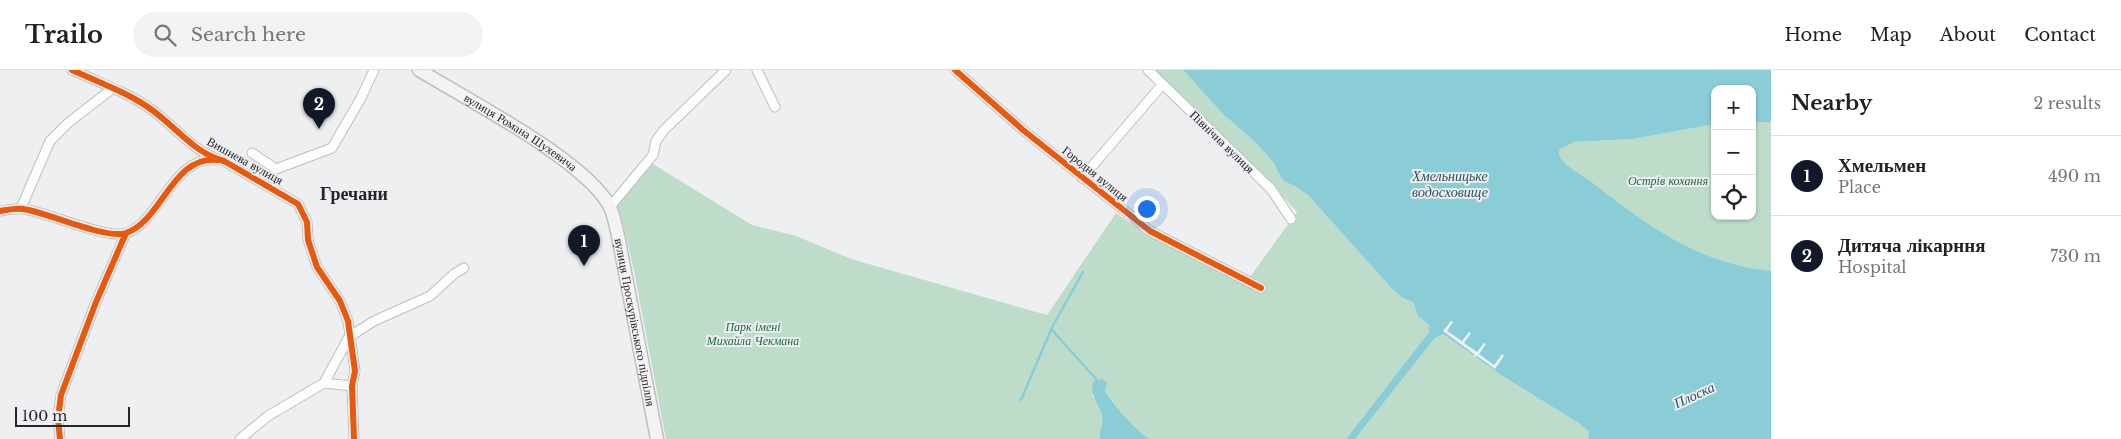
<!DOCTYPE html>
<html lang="en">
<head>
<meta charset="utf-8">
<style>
  :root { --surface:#fff; --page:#f2f2f2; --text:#222; --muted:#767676; --line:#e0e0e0; --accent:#111827 }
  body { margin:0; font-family:"Libre Baskerville",serif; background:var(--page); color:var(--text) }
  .controls { position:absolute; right:15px; top:15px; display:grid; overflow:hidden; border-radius:10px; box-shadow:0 1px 4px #0004 }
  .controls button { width:45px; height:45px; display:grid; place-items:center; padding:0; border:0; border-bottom:1px solid var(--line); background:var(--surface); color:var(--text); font:25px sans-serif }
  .scale { position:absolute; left:15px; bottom:12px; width:115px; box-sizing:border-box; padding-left:5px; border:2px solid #242526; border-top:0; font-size:14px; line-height:18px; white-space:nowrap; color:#242526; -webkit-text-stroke:4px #edeef2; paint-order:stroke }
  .you { position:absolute; left:1146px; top:138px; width:18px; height:18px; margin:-12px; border:4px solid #fff; border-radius:50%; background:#1a73e8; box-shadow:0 0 0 8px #1a73e833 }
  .badge { display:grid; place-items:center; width:32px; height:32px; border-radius:50%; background:var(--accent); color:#fff; font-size:16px; font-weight:700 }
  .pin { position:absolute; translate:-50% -41px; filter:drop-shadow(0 1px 2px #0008) }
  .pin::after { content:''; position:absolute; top:26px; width:18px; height:15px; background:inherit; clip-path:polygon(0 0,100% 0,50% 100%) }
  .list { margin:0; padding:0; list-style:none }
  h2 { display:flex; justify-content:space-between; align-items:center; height:65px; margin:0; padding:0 20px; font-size:21px }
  h2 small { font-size:16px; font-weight:400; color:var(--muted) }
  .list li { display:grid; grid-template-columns:32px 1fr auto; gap:15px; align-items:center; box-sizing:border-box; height:80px; padding:0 20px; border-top:1px solid var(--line) }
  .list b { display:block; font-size:19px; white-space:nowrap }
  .list p { margin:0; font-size:16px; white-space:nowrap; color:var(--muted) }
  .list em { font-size:16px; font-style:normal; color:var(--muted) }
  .icon { flex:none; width:28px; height:28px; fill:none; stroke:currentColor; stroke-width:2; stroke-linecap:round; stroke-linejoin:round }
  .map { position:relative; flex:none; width:1771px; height:369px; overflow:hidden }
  header { display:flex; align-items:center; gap:30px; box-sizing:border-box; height:70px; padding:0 25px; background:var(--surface); border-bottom:1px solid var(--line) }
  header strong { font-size:24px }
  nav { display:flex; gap:28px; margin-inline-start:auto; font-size:18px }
  .search { width:350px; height:45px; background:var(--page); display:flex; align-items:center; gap:12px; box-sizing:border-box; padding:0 18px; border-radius:28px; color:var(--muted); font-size:19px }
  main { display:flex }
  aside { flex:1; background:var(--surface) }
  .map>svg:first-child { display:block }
  .green { fill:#bedcca }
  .water { fill:#8bcdd6 }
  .pier { fill:#eeeff1 }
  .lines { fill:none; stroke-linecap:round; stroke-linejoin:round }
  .stream { stroke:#8bcdd6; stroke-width:2.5 }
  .street-casing { stroke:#bebfc0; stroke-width:11 }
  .secondary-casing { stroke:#bebfc0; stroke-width:15 }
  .street { stroke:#fcfdfd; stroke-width:9 }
  .secondary { stroke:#f4f2f2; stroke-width:12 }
  .cycleway-casing { stroke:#edeef2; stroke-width:9 }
  .cycleway { stroke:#e8590c; stroke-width:6 }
  .labels { text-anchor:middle; stroke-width:4; stroke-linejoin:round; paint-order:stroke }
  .street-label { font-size:12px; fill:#242526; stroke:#edeef2 }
  .park-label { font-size:12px; font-style:italic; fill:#1b6740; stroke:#edeef2 }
  .water-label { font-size:14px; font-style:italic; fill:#275257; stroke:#edeef2 }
  .district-label { font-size:18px; font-weight:bold; fill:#242526; stroke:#edeef2 }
</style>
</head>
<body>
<header>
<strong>Trailo</strong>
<div class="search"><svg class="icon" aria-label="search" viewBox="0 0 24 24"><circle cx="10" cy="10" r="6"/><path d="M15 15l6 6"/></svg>Search here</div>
<nav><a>Home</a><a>Map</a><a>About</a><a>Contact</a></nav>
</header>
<main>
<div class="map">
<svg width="1771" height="369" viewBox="0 0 1771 369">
  <rect width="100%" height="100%" fill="#eeeff1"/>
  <path class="green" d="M1153 0H1183L1223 44 1255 72 1273 92 1283 111 1295 116 1309 126 1392 219 1401 227 1414 233 1417 245 1429 255V262L1346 369H1150C1137 362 1113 334 1105 320L1107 313 1092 325 1099 335 1102 346 1100 369H666L633 196 621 146 614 132 648 91 752 155 796 166 851 189 1047 245 1116 143 1147 165 1250 207 1297 142 1273 116Z
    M1752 52H1771V201C1698 193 1648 157 1593 113 1582 104 1563 97 1559 83L1560 79 1575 72 1633 69 1715 54V146H1752Z
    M1443 264 1501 305 1580 354 1588 361 1589 369H1355L1435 268Z"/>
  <path class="water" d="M1183 0H1771V52H1752V19H1715V54L1633 69 1575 72 1560 79 1559 83C1563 97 1582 104 1593 113 1649 157 1698 193 1771 201V369H1589L1588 361 1580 354 1501 305 1443 264 1435 268 1355 369H1346L1429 262V255L1417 245 1414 233 1401 227 1392 219 1309 126 1295 116 1283 111 1273 92 1255 72 1223 44Z
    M1102 309 1107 313 1105 321C1113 334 1137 362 1150 369H1100C1099 361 1103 354 1102 346 1099 332 1089 326 1093 312Z"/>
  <path class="pier" d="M1451 251 1453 252 1447 261 1462 271 1469 262 1471 263 1464 273 1477 282 1484 273 1486 274 1479 284 1494 295 1502 284 1504 286 1495 299 1477 286 1474 287V284L1443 261Z"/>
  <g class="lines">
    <path class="stream" d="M1083 202 1051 259 1097 310
      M1021 330 1051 260"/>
    <defs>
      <path id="street" d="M72 0C98 12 129 23 152 40 177 58 194 83 224 91L298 134 307 152 308 170 317 197 340 231 348 251 355 301 352 316 354 369
        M757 0 775 37
        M955 0 1023 60 1150 161 1261 218
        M1148 0 1271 119 1291 149
        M252 83 276 99 332 78 361 28 374 0
        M1082 108 1162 15
        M610 137 653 85 656 71 664 60 726 0
        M21 138 50 71 68 53 112 19
        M0 141C7 140 16 138 23 139 47 142 107 170 127 163 160 150 175 85 215 90
        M324 313 352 316
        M60 369 58 348 61 325 96 232 126 163
        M240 369 268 346 324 313 349 267 374 251 430 226 454 204 464 198"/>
      <g id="secondary">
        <path id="s1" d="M419 0C466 29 587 91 610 137 614 146 616 157 618 166L657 369"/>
      </g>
    </defs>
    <use href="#street" class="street-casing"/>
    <use href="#secondary" class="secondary-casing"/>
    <use href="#street" class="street"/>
    <use href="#secondary" class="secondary"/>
    <defs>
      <path id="cycleway" d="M72 0C98 12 129 23 152 40 177 58 194 83 224 91L298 134 307 152 308 170 317 197 340 231 348 251 355 301 352 316 354 369
        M955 0 1023 60 1150 161 1261 218
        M0 141C7 140 16 138 23 139 47 142 106 170 126 163 162 151 173 84 218 90
        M60 369 58 348 61 325 96 232 126 163"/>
    </defs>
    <use href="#cycleway" class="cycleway-casing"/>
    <use href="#cycleway" class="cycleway"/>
  </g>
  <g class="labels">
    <g class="street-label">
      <text dy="4" stroke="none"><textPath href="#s1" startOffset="119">вулиця Романа Шухевича</textPath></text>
      <text transform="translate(1222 72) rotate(44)" y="4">Північна вулиця</text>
      <text transform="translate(245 91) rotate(29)" y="4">Вишнева вулиця</text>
      <text transform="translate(1095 104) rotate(39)" y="4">Городня вулиця</text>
      <text dy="4" stroke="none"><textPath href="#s1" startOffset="355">вулиця Проскурівського підпілля</textPath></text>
    </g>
    <g class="park-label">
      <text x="1668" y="115">Острів кохання</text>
      <text x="753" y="261">Парк імені<tspan x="753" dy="14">Михайла Чекмана</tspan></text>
    </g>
    <g class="water-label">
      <text x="1450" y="111">Хмельницьке<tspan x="1450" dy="16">водосховище</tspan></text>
      <text transform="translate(1694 325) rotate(-25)" y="5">Плоска</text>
    </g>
    <g class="district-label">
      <text x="354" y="130">Гречани</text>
    </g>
  </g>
</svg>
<div class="controls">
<button>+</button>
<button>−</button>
<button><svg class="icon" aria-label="locate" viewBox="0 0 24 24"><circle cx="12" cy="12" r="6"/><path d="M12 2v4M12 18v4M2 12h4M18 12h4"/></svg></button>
</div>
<div class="scale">100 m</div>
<div class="you"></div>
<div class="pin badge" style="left:584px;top:196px">1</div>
<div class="pin badge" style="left:319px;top:59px">2</div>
</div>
<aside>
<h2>Nearby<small>2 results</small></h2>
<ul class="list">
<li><span class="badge">1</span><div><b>Хмельмен</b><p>Place</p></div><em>490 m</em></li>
<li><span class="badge">2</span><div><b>Дитяча лікарння</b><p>Hospital</p></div><em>730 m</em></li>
</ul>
</aside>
</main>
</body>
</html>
